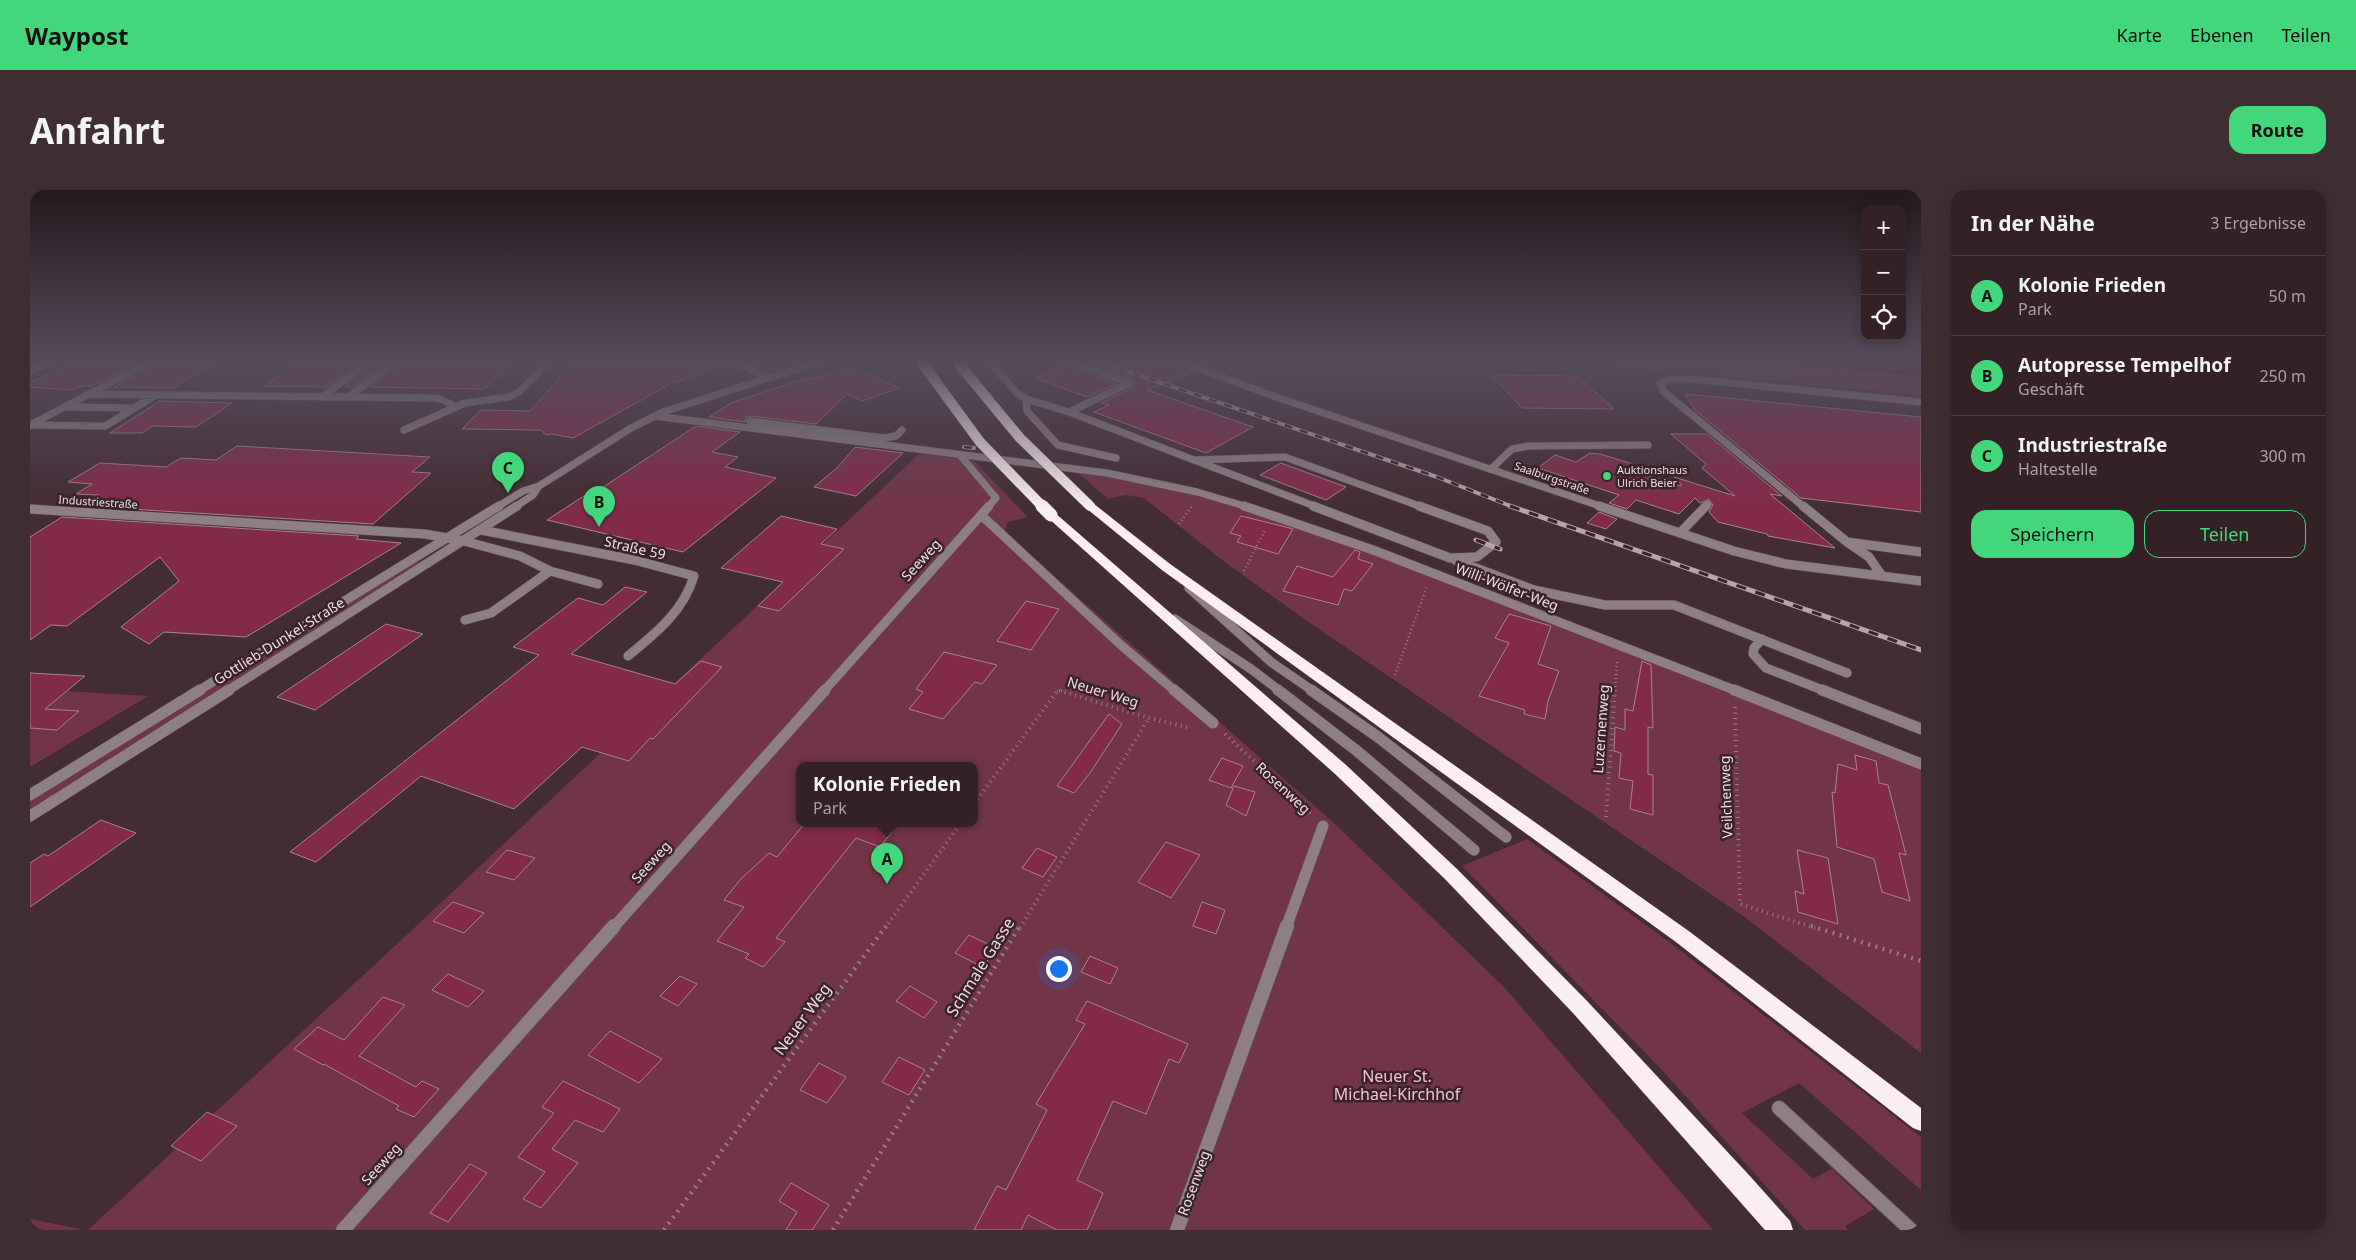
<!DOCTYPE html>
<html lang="de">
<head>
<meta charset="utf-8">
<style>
  :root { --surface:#332126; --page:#3e2e32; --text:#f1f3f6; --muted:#a9a3a7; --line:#4e3e43; --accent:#42d77b }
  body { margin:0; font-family:"Noto Sans",sans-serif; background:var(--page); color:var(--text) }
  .controls { position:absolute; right:15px; top:15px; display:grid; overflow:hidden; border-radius:10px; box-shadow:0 2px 12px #0003 }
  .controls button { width:45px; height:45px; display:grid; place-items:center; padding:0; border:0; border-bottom:1px solid var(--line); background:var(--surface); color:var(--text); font:25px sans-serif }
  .you { position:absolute; left:1028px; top:778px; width:18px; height:18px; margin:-12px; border:4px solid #fff; border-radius:50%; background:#1a73e8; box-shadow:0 0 0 8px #1a73e833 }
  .badge { display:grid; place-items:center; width:32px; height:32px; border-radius:50%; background:var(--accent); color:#111; font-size:16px; font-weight:700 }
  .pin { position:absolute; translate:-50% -41px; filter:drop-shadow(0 1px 2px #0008) }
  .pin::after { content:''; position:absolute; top:26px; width:18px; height:15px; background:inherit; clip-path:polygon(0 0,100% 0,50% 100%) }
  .popup { position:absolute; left:766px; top:572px; width:182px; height:65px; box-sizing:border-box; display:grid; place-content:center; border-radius:10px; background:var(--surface); filter:drop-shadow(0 1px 4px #0005); font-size:16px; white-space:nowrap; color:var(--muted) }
  .popup b { font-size:19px; color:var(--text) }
  .popup::after { content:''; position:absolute; left:50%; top:100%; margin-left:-10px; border:10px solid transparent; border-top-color:var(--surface) }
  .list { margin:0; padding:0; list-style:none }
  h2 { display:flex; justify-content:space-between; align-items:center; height:65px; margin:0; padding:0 20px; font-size:21px }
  h2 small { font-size:16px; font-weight:400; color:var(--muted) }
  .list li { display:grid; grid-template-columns:32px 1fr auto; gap:15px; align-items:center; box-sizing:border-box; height:80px; padding:0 20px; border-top:1px solid var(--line) }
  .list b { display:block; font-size:19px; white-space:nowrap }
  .list p { margin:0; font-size:16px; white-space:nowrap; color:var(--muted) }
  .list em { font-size:16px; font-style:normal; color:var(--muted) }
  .actions { display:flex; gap:10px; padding:15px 20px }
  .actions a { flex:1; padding:11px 0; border:1px solid var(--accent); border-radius:15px; text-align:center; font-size:18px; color:var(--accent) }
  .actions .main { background:var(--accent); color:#111 }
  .icon { flex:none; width:28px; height:28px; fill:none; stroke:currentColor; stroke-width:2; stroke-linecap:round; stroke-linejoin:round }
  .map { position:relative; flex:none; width:1891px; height:1040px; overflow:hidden; border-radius:15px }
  header { display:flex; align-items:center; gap:30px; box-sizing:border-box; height:70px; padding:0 25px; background:var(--accent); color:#111 }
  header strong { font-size:24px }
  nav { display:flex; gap:28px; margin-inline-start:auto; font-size:18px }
  .intro { display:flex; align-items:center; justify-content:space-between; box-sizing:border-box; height:120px; padding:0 30px }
  h1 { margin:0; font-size:35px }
  .button { padding:12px 22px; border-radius:15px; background:var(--accent); color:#111; font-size:18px; font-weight:700 }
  main { display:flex; gap:30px; padding:0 30px }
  aside { flex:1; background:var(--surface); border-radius:15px; box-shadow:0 2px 12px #0003 }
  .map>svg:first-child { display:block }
  .green { fill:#723548; fill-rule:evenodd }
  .water { fill:#460320 }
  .building { fill:#822b49; stroke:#a4868d }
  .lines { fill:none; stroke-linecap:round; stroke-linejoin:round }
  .service-far3-casing { stroke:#5f484f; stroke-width:8 }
  .service-far2-casing { stroke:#5f484f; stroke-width:10 }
  .service-far1-casing { stroke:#5f484f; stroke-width:12 }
  .service-casing { stroke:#5f484f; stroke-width:16 }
  .minor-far1-casing { stroke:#5f484f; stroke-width:8 }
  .minor-casing { stroke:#5f484f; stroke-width:10 }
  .tertiary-far2-casing { stroke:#5f484f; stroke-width:8 }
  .tertiary-far1-casing { stroke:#5f484f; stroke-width:10 }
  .tertiary-casing { stroke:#5f484f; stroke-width:12 }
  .motorway-casing { stroke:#5f484f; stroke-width:1 }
  .path-far2 { stroke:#917d82; stroke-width:2.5; stroke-dasharray:1 3; stroke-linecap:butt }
  .path-far1 { stroke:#917d82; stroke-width:4; stroke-dasharray:1 4.5; stroke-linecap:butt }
  .path { stroke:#917d82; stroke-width:4.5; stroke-dasharray:2 5.5; stroke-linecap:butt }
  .service-far3 { stroke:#8d7f82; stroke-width:7 }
  .service-far2 { stroke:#8d7f82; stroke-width:9 }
  .service-far1 { stroke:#8d7f82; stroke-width:11 }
  .service { stroke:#8d7f82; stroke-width:14 }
  .minor-far1 { stroke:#8d7f82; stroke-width:7 }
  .minor { stroke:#8d7f82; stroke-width:9 }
  .tertiary-far2 { stroke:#8d7f82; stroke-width:7 }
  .tertiary-far1 { stroke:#8d7f82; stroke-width:9 }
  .tertiary { stroke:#8d7f82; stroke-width:11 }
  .motorway { fill:#fbeef1; fill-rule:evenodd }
  .rail-far1-casing { stroke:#b7a4a8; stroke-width:4 }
  .rail-casing { stroke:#b7a4a8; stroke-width:5 }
  .rail-far1 { stroke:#3a2229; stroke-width:2.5; stroke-dasharray:8; stroke-linecap:butt }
  .rail { stroke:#3a2229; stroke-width:3; stroke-dasharray:10; stroke-linecap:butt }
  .motorway-bridge-far1-casing { stroke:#5f484f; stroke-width:11; stroke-linecap:butt }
  .motorway-bridge-casing { stroke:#5f484f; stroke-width:14; stroke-linecap:butt }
  .motorway-bridge-far1 { stroke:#fbeef1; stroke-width:10 }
  .motorway-bridge { stroke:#fbeef1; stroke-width:13 }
  .poi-dot { fill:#42d77b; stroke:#3a2229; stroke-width:2 }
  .labels { text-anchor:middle; stroke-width:5; stroke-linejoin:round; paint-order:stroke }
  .far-poi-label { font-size:11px; fill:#eedee1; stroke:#3a2229; text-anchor:start }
  .far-street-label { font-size:11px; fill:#eedee1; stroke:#3a2229 }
  .street-label { font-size:14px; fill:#eedee1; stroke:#3a2229 }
  .near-street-label { font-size:16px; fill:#eedee1; stroke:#3a2229 }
  .near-park-label { font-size:16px; fill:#f6c2cf; stroke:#3a2229 }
</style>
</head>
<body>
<header>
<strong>Waypost</strong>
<nav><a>Karte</a><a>Ebenen</a><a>Teilen</a></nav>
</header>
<div class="intro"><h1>Anfahrt</h1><a class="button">Route</a></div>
<main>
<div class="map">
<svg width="1891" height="1040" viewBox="0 0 1891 1040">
  <rect width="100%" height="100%" fill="#442c33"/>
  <path class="green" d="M1581 173H1747L1891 186V205L1584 176Z
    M890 263 943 270 998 327 978 332 974 342 1305 634 1474 797 1683 1040H58L367 754ZM770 575H944V633H770Z
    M1038 274 1137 291 1245 321 1423 389 1489 411 1891 569V863L1716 728 1277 431 1196 373 1114 308 1096 305 1078 309Z
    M384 371 391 373 0 621V610Z
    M0 499 118 506 0 577Z
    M1497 649 1638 751 1891 947V1000L1769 893 1712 923 1783 989 1802 979 1844 1019 1815 1036 1818 1040H1775L1633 881 1432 676Z
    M0 1029 54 1040H0Z"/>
  <path class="water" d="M1747 173H1891V186Z"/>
  <path class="building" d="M43 173H106L62 196H51L43 200 0 197V193Z
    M123 173 181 175 143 198 84 197 120 178Z
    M268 173H329L296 197 234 196Z
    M342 173H356L323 197H315L340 177Z
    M369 173H461L481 174 454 199 340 197 367 177Z
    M543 173H691L692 177 642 193 543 248 522 244 516 245 511 240 432 239 451 220 500 221Z
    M1059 173H1133L1160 183 1117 200 1223 237 1176 263 1064 222 1079 215 1071 213 1102 198 1105 192 1102 188Z
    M1039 175 1042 178 1086 194 1057 207 1005 188Z
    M821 178 870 198 832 211 817 204 786 234 721 226 716 227 715 232 679 227 701 213 780 187 783 189Z
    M1461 185 1547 186 1584 219 1492 218Z
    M1655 204 1891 227V322L1771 308 1665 220Z
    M130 211 202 213 166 237 123 236 112 243H80Z
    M666 236 710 242 682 262 708 267 695 277 746 288 653 362 517 330 560 302 564 303Z
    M1641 244H1677L1752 306 1740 304 1805 358 1738 346 1737 344 1688 332 1679 322 1683 315 1679 309 1670 313 1665 308 1649 324 1606 310 1597 319 1579 313 1589 305 1508 278 1525 265 1546 272 1560 263 1570 264 1603 274 1598 279 1650 296 1652 295 1644 287 1705 306 1672 278 1676 274Z
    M207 256 400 267 382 282 401 283 343 334 51 316 69 305 46 304 62 294 38 292 70 273 136 277 151 268 186 270Z
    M825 257 873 263 826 306 784 297 807 278Z
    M1251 273 1316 297 1296 310 1230 285Z
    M1569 322 1587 329 1576 339 1557 333Z
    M751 326 807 339 791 354 814 359 749 421 728 416 753 392 691 378Z
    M1211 326 1256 337 1263 339 1248 364 1207 352 1211 346 1200 343Z
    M32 327 329 346 326 349 371 353 216 447 134 442 119 454 91 437 149 391 130 367 37 436 21 435 0 450V347Z
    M1325 360 1330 362 1328 369 1343 374 1322 401 1314 399 1308 415 1253 401 1267 376 1303 387Z
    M595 397 617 402 541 464 645 494 671 471 692 477 623 549 620 548 599 571 552 557 484 619 391 586 286 672 260 662 509 465 483 457 548 408 573 415Z
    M996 411 1029 419 1001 460 967 451Z
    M1479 424 1521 436 1508 474 1529 481 1518 511 1515 529 1494 524 1495 520 1449 506 1479 453 1465 448Z
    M356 434 393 444 285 520 247 507Z
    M914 462 967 475 952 494 945 492 913 529 879 519 893 502 886 499Z
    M1612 471 1621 475 1623 538 1618 537V584L1623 585V625L1600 619 1603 591 1589 588 1591 563 1584 561 1585 537 1595 540V519L1603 521Z
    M0 483 55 486 15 519 49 521 27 540 0 538Z
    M1079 524 1092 534 1060 583 1044 603 1027 596Z
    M1825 565 1846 571 1849 593 1858 595 1876 665 1869 663 1880 711 1852 702 1844 669 1807 657 1802 602 1805 603 1808 574 1827 580Z
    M1192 568 1213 576 1201 598 1179 590Z
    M1204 596 1225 602 1216 626 1196 615Z
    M71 630 106 643 0 717V673L14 664 18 666Z
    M775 633H851L865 638 850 657 826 648 746 748 755 752 733 777 715 768 719 764 687 751 714 717 694 710 710 690 739 663 747 667Z
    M1136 652 1170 665 1141 708 1108 692Z
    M1007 658 1027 667 1013 687 992 678Z
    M477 660 505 668 484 690 456 682Z
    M1767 660 1798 668 1808 734 1768 722 1765 701 1774 704Z
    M423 712 454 723 434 743 403 731Z
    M1172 712 1195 720 1186 744 1163 736Z
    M939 745 966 758 953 777 925 763Z
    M1060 766 1088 778 1080 794 1051 782Z
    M418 784 454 801 438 817 402 800Z
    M650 786 667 794 648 816 630 806Z
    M880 796 907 812 894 828 866 811Z
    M353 807 375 815 329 866 386 897 392 891 409 899 384 927 366 919 369 916 294 874 293 875 264 859 288 837 314 850Z
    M1057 811 1158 854 1149 873 1139 869 1116 924 1083 911 1047 990 1073 1003 1057 1040H1027L998 1025 991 1040H944L967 996 976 1000 1017 920 1006 914 1055 834 1046 830Z
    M580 841 632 869 609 893 558 865Z
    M869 867 895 880 879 905 852 892Z
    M789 873 816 887 797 913 770 900Z
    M533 891 590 919 573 942 545 930 522 959 548 973 511 1018 493 1009 515 982 488 967 524 923 512 917Z
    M177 922 207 936 171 971 141 956Z
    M440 974 457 983 418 1032 400 1023Z
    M761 993 799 1015 782 1040H756L767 1022 749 1011Z"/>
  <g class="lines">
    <defs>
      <path id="service-far3" d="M707 173 738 187
        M961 173 987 203 996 209 1039 222 1164 270
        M0 181 17 173
        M60 204 403 208 411 209 426 217
        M292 207 337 173
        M318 207 364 173
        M996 209 997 221 1028 255 1086 268
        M36 217 104 218
        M1039 222 1100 193 1044 173
        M625 226 1077 283 1167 302 1218 317
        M720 231 854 248 866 246 872 240
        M2 234 118 173
        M0 235 75 236 126 205
        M374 240 435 213 478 207 489 202 518 173
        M930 265 966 308 958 317
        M1164 270 1287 317
        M1164 270 1255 267 1392 317
        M1461 279 1482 259 1498 256 1618 255
        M1675 317 1678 314
        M1774 317 1633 201 1630 193 1640 189H1662L1891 212"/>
      <path id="service-far2" d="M959 316 951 325 1092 456 1145 501
        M1214 316 1343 360 1707 501
        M1283 316 1420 368 1447 367 1466 352 1458 341 1389 316
        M1773 316 1817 352
        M451 340 604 370 664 386C653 422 626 443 598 466
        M1650 343 1676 316
        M434 351 490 366 520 381 568 394
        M1425 370 1504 400 1575 415H1644L1817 483
        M1852 386 1839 367 1817 352 1891 362
        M1159 398 1241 472 1283 501
        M1145 429 1221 479 1250 501
        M435 430 461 423 520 381
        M1732 449 1724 458 1723 464 1736 478 1795 501
        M794 501 951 325"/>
      <path id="service-far1" d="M1144 500 1183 533
        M1248 500 1327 561 1444 660
        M1281 500 1348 547 1476 647
        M1704 500 1891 574
        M1792 500 1891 539
        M583 738 795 500
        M1256 738 1293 636"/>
      <path id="service" d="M1749 918 1881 1040
        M313 1040 584 736
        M1147 1040 1257 736"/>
      <path id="minor-far1" d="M1153 173 1252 209 1573 317"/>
      <path id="minor" d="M1569 316 1704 361 1756 374 1891 391
        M0 319 395 344 434 351"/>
      <path id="tertiary-far2" d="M467 317 493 301 509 296 601 238 633 222 785 173
        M485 317 503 305 509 296"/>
      <path id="tertiary-far1" d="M168 501 469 316
        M197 501 487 316"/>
      <path id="tertiary" d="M0 605 170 500
        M0 626 199 500"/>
      <path id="motorway" d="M1060 313 1064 314 1140 374 1660 742 1891 918V941L1883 938 1646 752 1132 380 1056 318 1054 316Z
        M1021 322 1025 323 1316 575 1427 679 1557 811 1718 984 1760 1031 1763 1040H1735L1543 823 1415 689 1304 583 1017 327 1015 325Z"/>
    </defs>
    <use href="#service-far3" class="service-far3-casing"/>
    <use href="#service-far2" class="service-far2-casing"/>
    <use href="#service-far1" class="service-far1-casing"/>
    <use href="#service" class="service-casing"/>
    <use href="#minor-far1" class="minor-far1-casing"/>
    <use href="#minor" class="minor-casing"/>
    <use href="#tertiary-far2" class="tertiary-far2-casing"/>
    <use href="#tertiary-far1" class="tertiary-far1-casing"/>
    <use href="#tertiary" class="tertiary-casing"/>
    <use href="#motorway" class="motorway-casing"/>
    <path class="path-far2" d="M1149 334 1162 316
      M1214 381 1235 340
      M1365 485 1397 396
      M1027 501H1032
      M1585 501 1587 471"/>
    <path class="path-far1" d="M1705 517 1710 714 1785 738
      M1195 544 1282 625
      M944 614 1028 500 1119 528 1160 538
      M1576 627 1585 500
      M855 738 931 633
      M990 738 1119 528"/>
    <path class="path" d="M1781 736 1891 771
      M634 1040 856 736
      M803 1040 990 736"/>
    <use href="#service-far3" class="service-far3"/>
    <use href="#service-far2" class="service-far2"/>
    <use href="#service-far1" class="service-far1"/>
    <use href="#service" class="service"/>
    <use href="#minor-far1" class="minor-far1"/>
    <use href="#minor" class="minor"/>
    <use href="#tertiary-far2" class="tertiary-far2"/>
    <use href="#tertiary-far1" class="tertiary-far1"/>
    <use href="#tertiary" class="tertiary"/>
    <use href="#motorway" class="motorway"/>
    <defs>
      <path id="rail-far1" d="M1073 173 1407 287 1483 317
        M934 257 944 258"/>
      <path id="rail" d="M1480 316 1891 460
        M1446 350 1470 359"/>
    </defs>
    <use href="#rail-far1" class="rail-far1-casing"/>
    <use href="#rail" class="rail-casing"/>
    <use href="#rail-far1" class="rail-far1"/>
    <use href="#rail" class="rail"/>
    <defs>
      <path id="motorway-bridge-far1" d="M892 173 950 252 1013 317
        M928 173 990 248 1060 316"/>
      <path id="motorway-bridge" d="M1012 316 1021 325"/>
    </defs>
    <use href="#motorway-bridge-far1" class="motorway-bridge-far1-casing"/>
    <use href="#motorway-bridge" class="motorway-bridge-casing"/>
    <use href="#motorway-bridge-far1" class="motorway-bridge-far1"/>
    <use href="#motorway-bridge" class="motorway-bridge"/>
  </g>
  <linearGradient id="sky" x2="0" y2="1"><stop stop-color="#25181c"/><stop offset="0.54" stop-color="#564b5b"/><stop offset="1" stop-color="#564b5b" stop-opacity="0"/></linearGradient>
  <rect width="1891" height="318" fill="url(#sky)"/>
  <circle class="poi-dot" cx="1577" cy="286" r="5"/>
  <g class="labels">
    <g class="far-poi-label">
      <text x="1587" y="284">Auktionshaus<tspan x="1587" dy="13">Ulrich Beier</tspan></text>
    </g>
    <g class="far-street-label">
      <text transform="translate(1522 288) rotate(19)" y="4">Saalburgstraße</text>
      <text transform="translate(68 312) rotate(4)" y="4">Industriestraße</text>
    </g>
    <g class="street-label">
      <text transform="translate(605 358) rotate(13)" y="5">Straße 59</text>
      <text transform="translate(891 370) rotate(-48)" y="5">Seeweg</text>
      <text transform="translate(1477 397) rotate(21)" y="5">Willi-Wölfer-Weg</text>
      <text transform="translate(249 451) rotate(-32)" y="5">Gottlieb-Dunkel-Straße</text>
      <text transform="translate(1073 502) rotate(17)" y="5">Neuer Weg</text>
      <text transform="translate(1571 539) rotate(-86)" y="5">Luzernenweg</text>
      <text transform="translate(1253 598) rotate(43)" y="5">Rosenweg</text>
      <text transform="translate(1696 607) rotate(-92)" y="5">Veilchenweg</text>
      <text transform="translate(621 672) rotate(-48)" y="5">Seeweg</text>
      <text transform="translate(351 974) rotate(-48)" y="5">Seeweg</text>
      <text transform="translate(1164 993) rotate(-70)" y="5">Rosenweg</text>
    </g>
    <g class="near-street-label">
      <text transform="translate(950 777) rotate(-58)" y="6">Schmale Gasse</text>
      <text transform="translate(772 829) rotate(-54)" y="6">Neuer Weg</text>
    </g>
    <g class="near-park-label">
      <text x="1367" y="892">Neuer St.<tspan x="1367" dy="18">Michael-Kirchhof</tspan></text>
    </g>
  </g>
</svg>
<div class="controls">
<button>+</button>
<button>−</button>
<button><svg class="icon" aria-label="locate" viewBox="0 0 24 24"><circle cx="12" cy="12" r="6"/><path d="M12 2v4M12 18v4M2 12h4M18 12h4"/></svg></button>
</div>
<div class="you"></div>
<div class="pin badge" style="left:857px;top:694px">A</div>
<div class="popup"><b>Kolonie Frieden</b>Park</div>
<div class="pin badge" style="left:569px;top:337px">B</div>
<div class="pin badge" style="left:478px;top:303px">C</div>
</div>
<aside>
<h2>In der Nähe<small>3 Ergebnisse</small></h2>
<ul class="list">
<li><span class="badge">A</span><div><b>Kolonie Frieden</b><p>Park</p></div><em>50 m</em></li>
<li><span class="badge">B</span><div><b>Autopresse Tempelhof</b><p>Geschäft</p></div><em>250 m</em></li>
<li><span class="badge">C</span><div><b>Industriestraße</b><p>Haltestelle</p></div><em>300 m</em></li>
</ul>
<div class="actions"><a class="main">Speichern</a><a>Teilen</a></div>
</aside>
</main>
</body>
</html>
